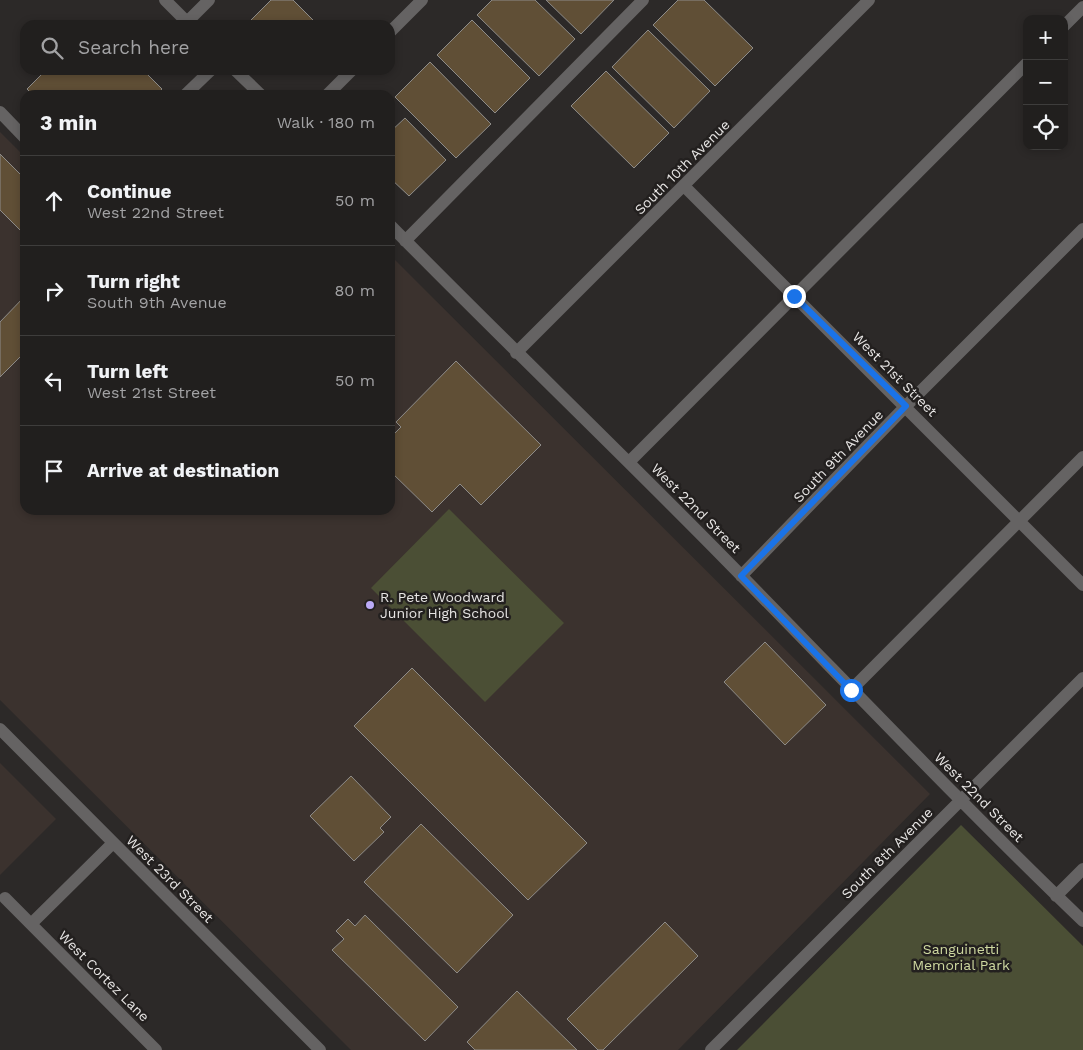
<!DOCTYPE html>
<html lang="en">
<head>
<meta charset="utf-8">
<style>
  :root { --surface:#211f1e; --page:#2d2c2b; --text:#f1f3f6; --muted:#a2a2a4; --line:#3e3d3c }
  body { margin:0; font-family:"Work Sans",sans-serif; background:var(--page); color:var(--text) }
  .controls { position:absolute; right:15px; top:15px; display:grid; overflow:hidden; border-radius:10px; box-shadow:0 2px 8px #0003 }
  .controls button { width:45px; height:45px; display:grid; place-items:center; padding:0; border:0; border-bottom:1px solid var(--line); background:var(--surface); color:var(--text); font:25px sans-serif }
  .stop { position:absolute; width:15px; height:15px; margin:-11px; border:4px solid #1a73e8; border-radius:50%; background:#fff }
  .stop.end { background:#1a73e8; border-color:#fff; box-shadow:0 1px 5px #0008 }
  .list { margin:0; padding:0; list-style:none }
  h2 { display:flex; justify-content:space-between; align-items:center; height:65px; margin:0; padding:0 20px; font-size:21px }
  h2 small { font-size:16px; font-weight:400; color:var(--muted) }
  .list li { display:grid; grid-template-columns:32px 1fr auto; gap:15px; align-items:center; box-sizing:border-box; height:90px; padding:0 20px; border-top:1px solid var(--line) }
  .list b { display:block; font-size:19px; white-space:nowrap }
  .list p { margin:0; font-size:16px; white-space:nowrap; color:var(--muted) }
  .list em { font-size:16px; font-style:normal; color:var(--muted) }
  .icon { flex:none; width:28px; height:28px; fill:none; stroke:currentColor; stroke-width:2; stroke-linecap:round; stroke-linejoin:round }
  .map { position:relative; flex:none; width:1083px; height:1050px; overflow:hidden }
  .search { position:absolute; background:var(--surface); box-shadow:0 2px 8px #0003; left:20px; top:20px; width:375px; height:55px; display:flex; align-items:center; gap:12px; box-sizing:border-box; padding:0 18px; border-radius:15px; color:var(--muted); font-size:19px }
  .panel { position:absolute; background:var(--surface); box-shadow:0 2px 8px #0003; left:20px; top:90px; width:375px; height:425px; border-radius:15px }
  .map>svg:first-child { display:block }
  .built { fill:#3b322e }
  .green { fill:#4b4f35 }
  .building { fill:#604f36; stroke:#8e8c89 }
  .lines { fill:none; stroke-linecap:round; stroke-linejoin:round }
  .minor { stroke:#656363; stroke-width:12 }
  .route { stroke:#1a73e8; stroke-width:6 }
  .poi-dot { fill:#bbaaf6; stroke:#23201f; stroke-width:2 }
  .labels { text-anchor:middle; stroke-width:5; stroke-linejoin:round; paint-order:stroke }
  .street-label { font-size:14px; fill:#e7e5e4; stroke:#23201f }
  .poi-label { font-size:14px; fill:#e7e5e4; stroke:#23201f; text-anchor:start }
  .park-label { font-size:14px; fill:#ced8a0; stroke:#23201f }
</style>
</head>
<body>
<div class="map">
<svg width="1083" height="1050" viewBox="0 0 1083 1050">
  <rect width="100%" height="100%" fill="#2c2928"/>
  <path class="built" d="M0 132 25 157V510H390V255L930 794 678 1050H351L0 700Z
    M0 763 56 819 0 875Z"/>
  <path class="green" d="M449 509 564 623 485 702 371 588Z
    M961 825 1083 946V1050H737Z"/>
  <path class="building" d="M271 0H293L318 25H254L250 21Z
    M492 0H535L575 39 539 76 477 15Z
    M546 0H614L581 34Z
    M678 0H704L753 48 715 86 653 25Z
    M472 20 530 78 495 113 437 55Z
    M648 30 710 91 674 128 612 67Z
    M430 62 491 124 456 158 395 97Z
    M46 70H143L162 89 156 95H33L27 89Z
    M606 71 669 133 634 168 571 106Z
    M405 118 446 160 409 196 390 178V132Z
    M0 154 25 179V235L0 210Z
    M25 296V352L0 377V322Z
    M456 361 541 445 481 505 460 484 432 512 390 471V438L401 427 396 422Z
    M765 642 826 705 785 745 724 682Z
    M412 668 587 843 528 900 354 726Z
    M351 776 391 817 380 828 384 832 354 861 310 816Z
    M421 824 513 915 457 973 364 882Z
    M365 915 458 1007 425 1041 332 950 344 939 336 931 348 919 355 926Z
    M665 922 698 956 603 1050H598L567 1019Z
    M517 991 577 1050H475L467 1042Z"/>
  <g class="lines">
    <path class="minor" d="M165 0 190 25
      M187 22 209 0
      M1064 26 1083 7
      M390 32 422 0
      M235 70 261 95
      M185 95 211 70
      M327 95 352 70
      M0 112 25 138
      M684 186 1083 585
      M390 225C501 338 615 447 726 560 845 681 961 804 1083 921
      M405 241 643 0
      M516 353 869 0
      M629 462 1027 63
      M741 576 906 406 1083 229
      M851 690 1083 457
      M0 729 320 1050
      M1056 896 1083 869
      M5 898 156 1050
      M31 924 113 843
      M711 1050 1083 678"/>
  </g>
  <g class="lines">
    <path class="route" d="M794 296 906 406 741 576 851 690"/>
  </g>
  <circle class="poi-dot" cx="370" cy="605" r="5"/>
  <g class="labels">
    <g class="street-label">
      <text transform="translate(682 167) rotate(-45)" y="5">South 10th Avenue</text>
      <text transform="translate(895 374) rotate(45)" y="5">West 21st Street</text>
      <text transform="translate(838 456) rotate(-46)" y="5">South 9th Avenue</text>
      <text transform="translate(696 508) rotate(45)" y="5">West 22nd Street</text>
      <text transform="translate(979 797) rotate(45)" y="5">West 22nd Street</text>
      <text transform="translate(887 853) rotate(-45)" y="5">South 8th Avenue</text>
      <text transform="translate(170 879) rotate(45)" y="5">West 23rd Street</text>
      <text transform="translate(104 976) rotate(45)" y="5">West Cortez Lane</text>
    </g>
    <g class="poi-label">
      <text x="380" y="602">R. Pete Woodward<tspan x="380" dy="16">Junior High School</tspan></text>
    </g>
    <g class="park-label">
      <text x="961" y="954">Sanguinetti<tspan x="961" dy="16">Memorial Park</tspan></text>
    </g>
  </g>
</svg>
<div class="controls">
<button>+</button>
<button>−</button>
<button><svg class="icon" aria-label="locate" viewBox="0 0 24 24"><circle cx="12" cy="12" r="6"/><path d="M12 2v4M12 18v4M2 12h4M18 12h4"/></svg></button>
</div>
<div class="stop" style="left:851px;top:690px"></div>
<div class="stop end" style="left:794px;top:296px"></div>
<div class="search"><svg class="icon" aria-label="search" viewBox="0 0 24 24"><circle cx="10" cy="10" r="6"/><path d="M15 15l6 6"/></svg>Search here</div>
<section class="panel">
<h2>3 min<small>Walk · 180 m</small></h2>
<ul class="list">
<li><svg class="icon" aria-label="ahead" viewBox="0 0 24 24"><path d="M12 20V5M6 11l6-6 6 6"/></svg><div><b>Continue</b><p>West 22nd Street</p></div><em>50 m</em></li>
<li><svg class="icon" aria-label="right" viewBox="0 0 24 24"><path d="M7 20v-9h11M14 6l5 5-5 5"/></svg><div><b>Turn right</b><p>South 9th Avenue</p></div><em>80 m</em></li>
<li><svg class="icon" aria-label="left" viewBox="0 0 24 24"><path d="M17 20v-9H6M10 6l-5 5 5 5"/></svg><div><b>Turn left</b><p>West 21st Street</p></div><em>50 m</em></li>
<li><svg class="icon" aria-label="arrive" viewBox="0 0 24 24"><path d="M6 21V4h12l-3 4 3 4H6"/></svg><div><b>Arrive at destination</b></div></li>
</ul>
</section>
</div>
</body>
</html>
